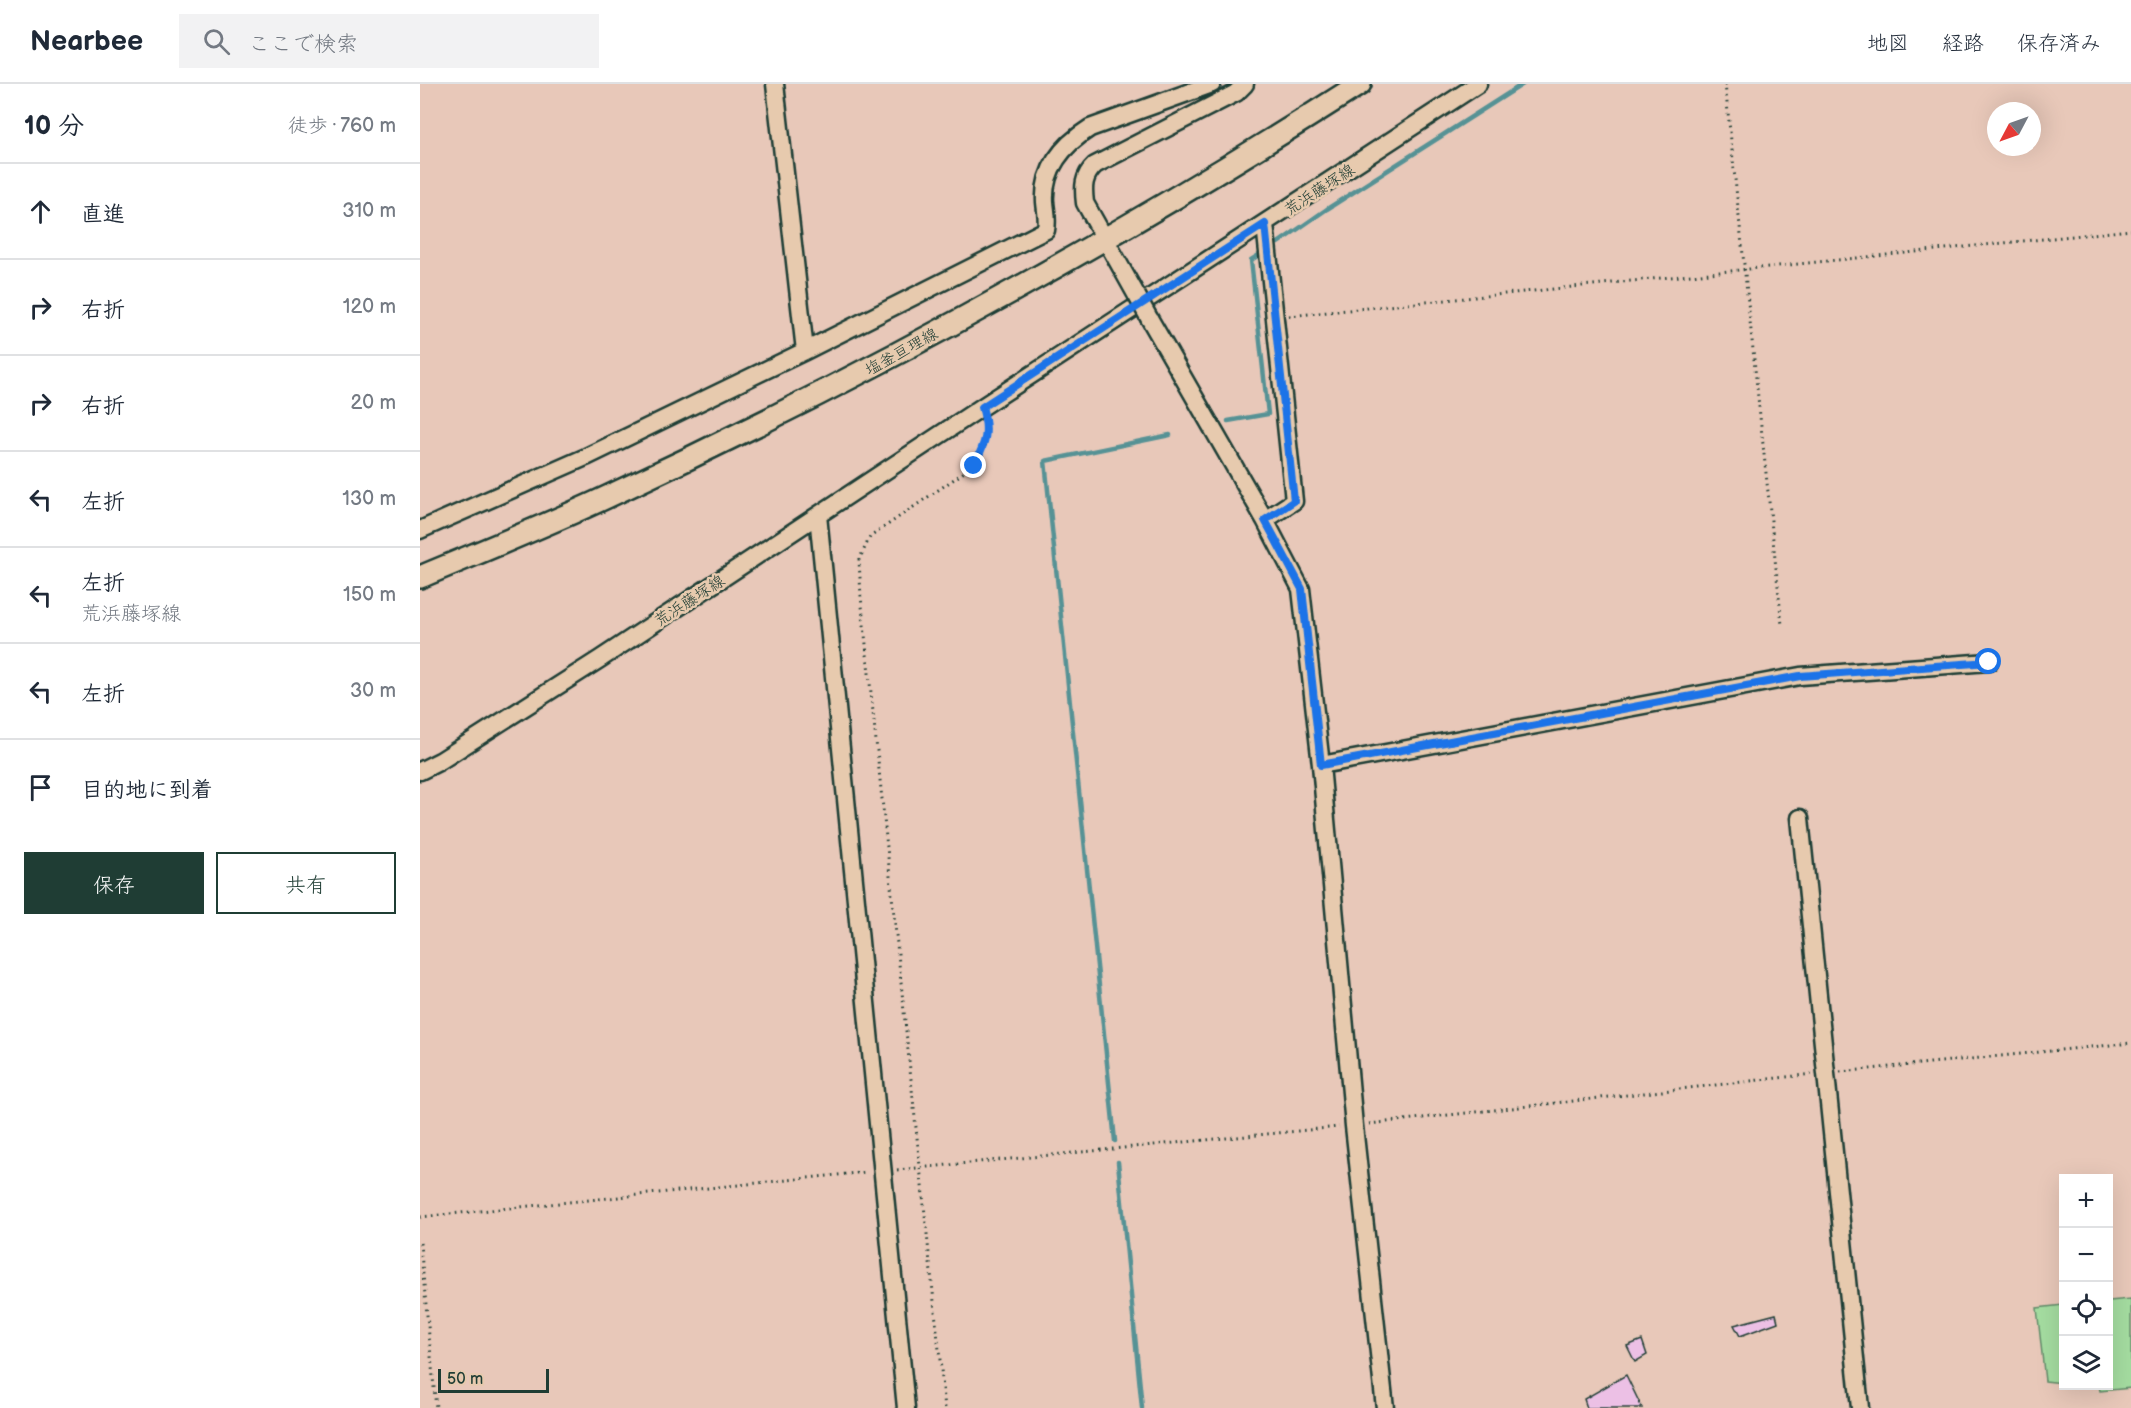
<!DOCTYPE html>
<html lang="ja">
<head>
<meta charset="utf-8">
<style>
  :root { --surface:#fff; --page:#f2f2f3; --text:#1f2937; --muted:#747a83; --line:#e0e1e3; --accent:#1f3d34 }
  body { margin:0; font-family:"Balsamiq Sans","Klee One",sans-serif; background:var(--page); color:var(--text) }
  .controls { position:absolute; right:18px; bottom:18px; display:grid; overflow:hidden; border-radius:0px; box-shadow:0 6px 24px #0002 }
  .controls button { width:54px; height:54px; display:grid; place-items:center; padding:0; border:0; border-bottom:2px solid var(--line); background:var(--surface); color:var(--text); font:30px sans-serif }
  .compass { position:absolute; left:1567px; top:18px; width:54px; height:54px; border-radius:50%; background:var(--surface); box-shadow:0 6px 24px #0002; rotate:229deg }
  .scale { position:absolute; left:18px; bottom:15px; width:111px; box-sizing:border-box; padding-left:6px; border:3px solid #1f3d34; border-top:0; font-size:16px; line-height:21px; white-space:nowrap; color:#1f3d34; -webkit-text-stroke:4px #e7caae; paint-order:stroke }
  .stop { position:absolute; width:18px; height:18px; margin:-14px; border:4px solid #1a73e8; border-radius:50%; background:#fff }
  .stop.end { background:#1a73e8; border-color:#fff; box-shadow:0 2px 6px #0008 }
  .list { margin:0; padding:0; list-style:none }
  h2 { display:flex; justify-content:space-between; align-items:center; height:78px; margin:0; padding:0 24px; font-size:26px }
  h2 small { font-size:20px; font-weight:400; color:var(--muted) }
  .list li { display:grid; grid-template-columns:39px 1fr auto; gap:18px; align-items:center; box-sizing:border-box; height:96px; padding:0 24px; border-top:2px solid var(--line) }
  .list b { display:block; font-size:22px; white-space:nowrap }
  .list p { margin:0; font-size:20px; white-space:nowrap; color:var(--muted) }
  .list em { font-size:20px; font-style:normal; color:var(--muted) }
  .actions { display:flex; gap:12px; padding:18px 24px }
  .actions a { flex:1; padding:14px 0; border:2px solid var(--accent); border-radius:0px; text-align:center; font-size:21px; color:var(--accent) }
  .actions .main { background:var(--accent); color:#fff }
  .icon { flex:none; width:33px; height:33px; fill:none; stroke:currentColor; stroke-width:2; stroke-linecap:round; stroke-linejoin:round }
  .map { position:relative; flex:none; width:1711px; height:1324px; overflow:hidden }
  header { display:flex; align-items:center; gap:36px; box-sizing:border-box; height:84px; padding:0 30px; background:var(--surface); border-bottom:2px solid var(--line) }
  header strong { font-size:28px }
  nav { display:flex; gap:33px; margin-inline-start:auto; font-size:21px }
  .search { width:420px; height:54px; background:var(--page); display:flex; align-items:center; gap:15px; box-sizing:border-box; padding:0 21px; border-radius:0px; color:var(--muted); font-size:22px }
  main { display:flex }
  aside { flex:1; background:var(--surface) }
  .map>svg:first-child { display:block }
  .green { fill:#a4dca0; stroke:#628c6a; stroke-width:1.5 }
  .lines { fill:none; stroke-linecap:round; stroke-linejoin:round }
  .stream { stroke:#569295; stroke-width:4.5 }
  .building { fill:#ecc0e5; stroke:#1f3d34; stroke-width:1.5 }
  .minor-casing { stroke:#1f3d34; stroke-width:21 }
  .major-casing { stroke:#1f3d34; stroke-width:26 }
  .path { stroke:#1f3d34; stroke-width:3; stroke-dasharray:1.5 4.5; stroke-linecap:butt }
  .minor { stroke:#e7caae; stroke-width:16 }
  .major { stroke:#e7caae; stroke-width:21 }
  .minor-bridge-casing { stroke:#1f3d34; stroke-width:21; stroke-linecap:butt }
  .minor-bridge { stroke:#e7caae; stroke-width:16 }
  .route { stroke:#1a73e8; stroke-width:8 }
  .labels { text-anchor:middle; stroke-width:5; stroke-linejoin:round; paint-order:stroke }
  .street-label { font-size:16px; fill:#1f3d34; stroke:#e7caae }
</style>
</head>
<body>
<header>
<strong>Nearbee</strong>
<div class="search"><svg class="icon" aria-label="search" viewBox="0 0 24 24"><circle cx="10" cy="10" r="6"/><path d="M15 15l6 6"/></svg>ここで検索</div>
<nav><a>地図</a><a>経路</a><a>保存済み</a></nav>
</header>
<main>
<aside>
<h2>10 分<small>徒歩 · 760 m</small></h2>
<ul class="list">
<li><svg class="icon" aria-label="ahead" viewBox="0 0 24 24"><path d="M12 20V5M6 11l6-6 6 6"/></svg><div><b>直進</b></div><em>310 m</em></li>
<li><svg class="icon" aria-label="right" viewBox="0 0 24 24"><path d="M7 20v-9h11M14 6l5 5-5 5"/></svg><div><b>右折</b></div><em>120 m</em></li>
<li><svg class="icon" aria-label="right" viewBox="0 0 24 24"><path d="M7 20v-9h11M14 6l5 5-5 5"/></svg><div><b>右折</b></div><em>20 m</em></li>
<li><svg class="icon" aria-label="left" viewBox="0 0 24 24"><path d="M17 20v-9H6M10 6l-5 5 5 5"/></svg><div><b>左折</b></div><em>130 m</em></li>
<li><svg class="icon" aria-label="left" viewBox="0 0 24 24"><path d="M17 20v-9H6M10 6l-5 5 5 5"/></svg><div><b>左折</b><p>荒浜藤塚線</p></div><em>150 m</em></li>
<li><svg class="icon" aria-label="left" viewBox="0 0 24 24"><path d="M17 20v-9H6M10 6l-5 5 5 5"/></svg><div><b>左折</b></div><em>30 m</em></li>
<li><svg class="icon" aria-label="arrive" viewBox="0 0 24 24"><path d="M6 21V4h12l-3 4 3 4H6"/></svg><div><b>目的地に到着</b></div></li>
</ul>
<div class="actions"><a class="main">保存</a><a>共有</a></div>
</aside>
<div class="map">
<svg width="1711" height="1324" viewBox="0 0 1711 1324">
  <rect width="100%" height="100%" fill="#e8c8b9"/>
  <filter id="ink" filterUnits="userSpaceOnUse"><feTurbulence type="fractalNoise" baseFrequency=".0167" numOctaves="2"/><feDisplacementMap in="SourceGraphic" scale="12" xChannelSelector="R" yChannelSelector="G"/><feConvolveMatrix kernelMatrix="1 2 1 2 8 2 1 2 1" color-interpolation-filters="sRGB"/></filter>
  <g filter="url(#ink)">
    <path class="green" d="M1711 1215V1304L1680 1307 1679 1302H1688L1689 1217Z
      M1643 1221V1299L1625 1297 1617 1224Z"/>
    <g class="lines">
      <path class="stream" d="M858 159 907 125 1103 0
        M808 337 848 330 831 176 839 171
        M695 1057 625 377 750 351
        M698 1078 722 1324"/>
    </g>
    <path class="building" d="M1356 1230 1358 1238 1320 1252 1314 1241Z
      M1222 1256 1227 1271 1215 1278 1207 1262Z
      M1206 1291 1222 1324H1167L1164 1315Z"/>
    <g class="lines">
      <defs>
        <path id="minor" d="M355 0 385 267
          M845 140 874 417 845 436
          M717 212 665 119C663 103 663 92 675 81L816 9 825 0
          M729 234 845 436 881 505 901 681 934 1042 965 1324
          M398 431 486 1324
          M0 446 166 373 385 267 626 146C628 135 626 129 625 118 623 84 643 61 670 44L792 0
          M901 681 1380 592 1569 578
          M0 687 20 677 180 575 562 323 1058 0
          M1380 734 1440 1324"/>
        <path id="major" d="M0 493C62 467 125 442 187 413 446 293 699 154 940 0"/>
      </defs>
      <use href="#minor" class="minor-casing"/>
      <use href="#major" class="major-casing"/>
      <path class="path" d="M1305 0 1362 541
        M869 232 1711 146
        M1420 988 1711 959
        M949 1040 1393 990
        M477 1086 919 1043
        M0 1133 447 1088
        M0 1159 16 1324
        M525 1324 441 512 439 476 450 453 553 382 565 361 566 337"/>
      <use href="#minor" class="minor"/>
      <use href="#major" class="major"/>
      <defs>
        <path id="minor-bridge" d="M717 212 729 234"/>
      </defs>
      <use href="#minor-bridge" class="minor-bridge-casing"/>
      <use href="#minor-bridge" class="minor-bridge"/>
    </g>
  </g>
  <g class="lines" filter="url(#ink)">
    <path class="route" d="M554 382C565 359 570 349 562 323L845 140 874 417 845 436 882 505 901 681 1380 592 1569 578"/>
  </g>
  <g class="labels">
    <g class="street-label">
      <text transform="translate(899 105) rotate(-33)" y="6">荒浜藤塚線</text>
      <text transform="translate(481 267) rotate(-29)" y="6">塩釜亘理線</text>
      <text transform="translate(269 516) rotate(-33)" y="6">荒浜藤塚線</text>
    </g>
  </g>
</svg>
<div class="controls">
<button>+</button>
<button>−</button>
<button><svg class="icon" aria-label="locate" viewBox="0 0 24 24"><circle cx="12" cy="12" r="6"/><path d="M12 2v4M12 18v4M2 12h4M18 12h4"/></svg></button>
<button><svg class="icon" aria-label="layers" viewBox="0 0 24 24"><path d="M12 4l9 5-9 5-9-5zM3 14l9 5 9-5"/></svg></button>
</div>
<svg class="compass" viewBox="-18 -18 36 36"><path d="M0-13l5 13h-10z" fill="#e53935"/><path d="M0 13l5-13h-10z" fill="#747a83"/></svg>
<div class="scale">50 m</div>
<div class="stop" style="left:1569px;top:578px"></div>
<div class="stop end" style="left:554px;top:382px"></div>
</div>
</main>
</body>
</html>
